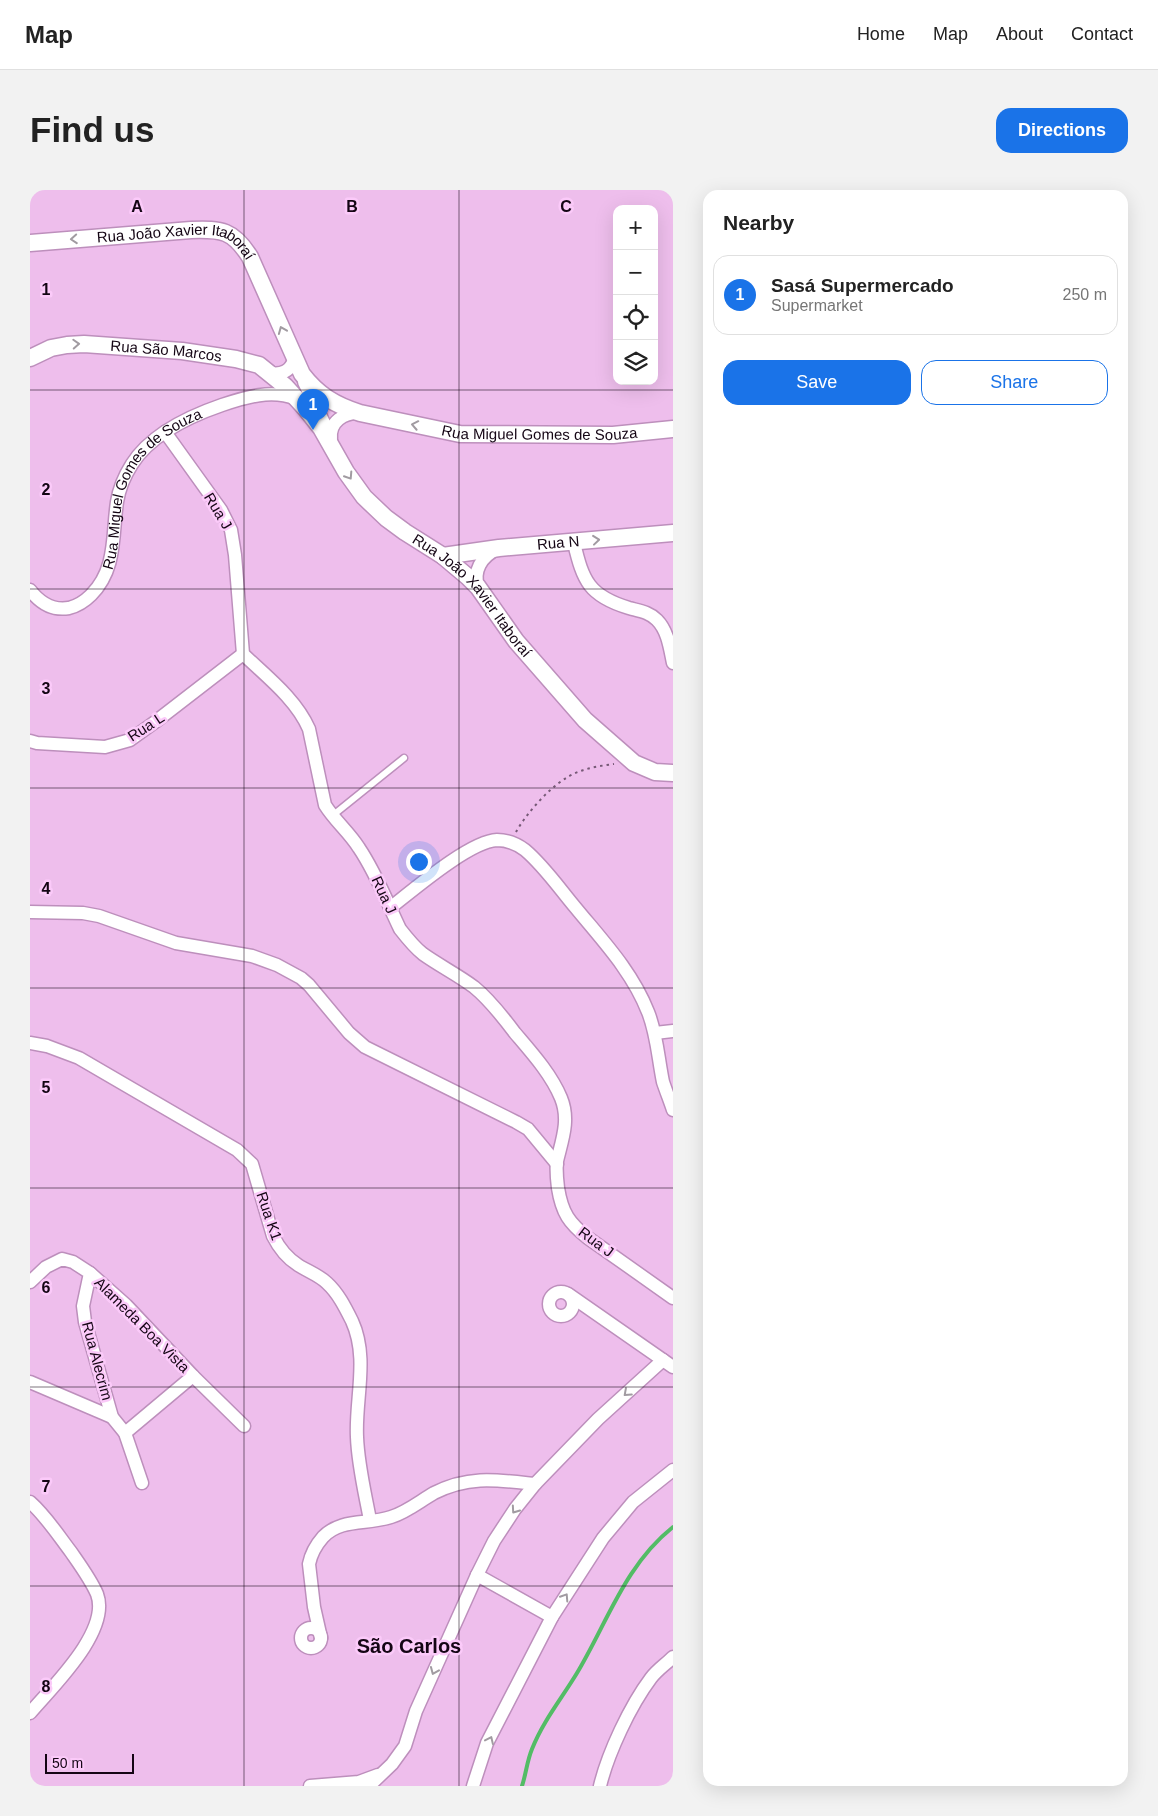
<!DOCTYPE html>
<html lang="en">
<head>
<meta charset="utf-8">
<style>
  :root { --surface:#fff; --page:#f2f2f2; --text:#222; --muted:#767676; --line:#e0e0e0; --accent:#1a73e8 }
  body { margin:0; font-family:Helvetica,sans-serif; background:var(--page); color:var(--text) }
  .controls { position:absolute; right:15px; top:15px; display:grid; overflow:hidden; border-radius:10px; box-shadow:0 5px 20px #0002 }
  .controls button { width:45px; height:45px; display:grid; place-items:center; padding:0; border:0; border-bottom:1px solid var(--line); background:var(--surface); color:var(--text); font:25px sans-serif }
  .scale { position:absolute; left:15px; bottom:12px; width:89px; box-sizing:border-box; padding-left:5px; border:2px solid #140514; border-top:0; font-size:14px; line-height:18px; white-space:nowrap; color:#140514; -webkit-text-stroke:4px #fbcaf9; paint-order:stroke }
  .you { position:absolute; left:388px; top:671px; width:18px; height:18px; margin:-12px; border:4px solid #fff; border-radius:50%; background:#1a73e8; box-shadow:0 0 0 8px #1a73e833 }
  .badge { display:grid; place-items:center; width:32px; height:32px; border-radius:50%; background:var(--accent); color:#fff; font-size:16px; font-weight:700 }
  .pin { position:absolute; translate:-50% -41px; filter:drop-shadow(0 1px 2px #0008) }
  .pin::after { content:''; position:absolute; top:26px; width:18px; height:15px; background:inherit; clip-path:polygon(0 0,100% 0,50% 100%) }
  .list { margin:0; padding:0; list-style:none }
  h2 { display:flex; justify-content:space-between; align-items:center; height:65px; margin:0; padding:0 20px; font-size:21px }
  h2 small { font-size:16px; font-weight:400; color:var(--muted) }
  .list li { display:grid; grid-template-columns:32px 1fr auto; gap:15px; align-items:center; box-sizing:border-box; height:80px; margin:0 10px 10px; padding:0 10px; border:1px solid var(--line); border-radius:15px }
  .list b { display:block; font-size:19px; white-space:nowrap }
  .list p { margin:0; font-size:16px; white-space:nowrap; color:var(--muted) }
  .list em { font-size:16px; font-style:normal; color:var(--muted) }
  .actions { display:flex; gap:10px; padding:15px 20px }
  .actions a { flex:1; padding:11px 0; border:1px solid var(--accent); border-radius:15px; text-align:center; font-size:18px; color:var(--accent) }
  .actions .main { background:var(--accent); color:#fff }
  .icon { flex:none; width:28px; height:28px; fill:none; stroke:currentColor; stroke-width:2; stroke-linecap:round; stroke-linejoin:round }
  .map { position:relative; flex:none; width:643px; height:1596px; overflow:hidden; border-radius:15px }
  header { display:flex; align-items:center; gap:30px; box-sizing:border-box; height:70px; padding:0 25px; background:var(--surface); border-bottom:1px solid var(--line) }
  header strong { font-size:24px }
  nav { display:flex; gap:28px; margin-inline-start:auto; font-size:18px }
  .intro { display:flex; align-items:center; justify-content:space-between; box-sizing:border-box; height:120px; padding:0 30px }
  h1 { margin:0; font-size:35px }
  .button { padding:12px 22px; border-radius:15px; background:var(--accent); color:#fff; font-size:18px; font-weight:700 }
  main { display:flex; gap:30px; padding:0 30px }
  aside { flex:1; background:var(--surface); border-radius:15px; box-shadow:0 5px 20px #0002 }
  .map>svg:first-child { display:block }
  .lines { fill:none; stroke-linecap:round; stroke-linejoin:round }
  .stream { stroke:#53bc66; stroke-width:4 }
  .service-casing { stroke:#bd8fbc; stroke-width:9 }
  .minor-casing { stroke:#bd8fbc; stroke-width:15 }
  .tertiary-casing { stroke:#bd8fbc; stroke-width:19 }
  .path { stroke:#765976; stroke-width:2; stroke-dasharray:2.5 4; stroke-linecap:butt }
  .service { stroke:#fff; stroke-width:6 }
  .minor { stroke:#fff; stroke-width:12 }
  .tertiary { stroke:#fff; stroke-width:16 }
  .oneway { stroke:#a19ba1 }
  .grid { fill:none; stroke:#140514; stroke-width:1; stroke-opacity:0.55 }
  .labels { text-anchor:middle; stroke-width:5; stroke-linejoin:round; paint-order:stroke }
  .street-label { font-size:15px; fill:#140514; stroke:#fbcaf9 }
  .district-label { font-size:20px; font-weight:bold; fill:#140514; stroke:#fbcaf9 }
  .grid-label { font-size:16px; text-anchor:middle; font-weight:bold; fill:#140514; stroke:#fbcaf9; stroke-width:5; stroke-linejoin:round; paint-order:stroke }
</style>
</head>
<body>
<header>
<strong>Map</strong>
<nav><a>Home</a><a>Map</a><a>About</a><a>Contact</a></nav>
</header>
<div class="intro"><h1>Find us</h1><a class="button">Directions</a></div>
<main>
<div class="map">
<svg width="643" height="1596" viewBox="0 0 643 1596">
  <rect width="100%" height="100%" fill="#eebeec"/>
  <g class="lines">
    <path class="stream" d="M492 1596C496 1584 497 1571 502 1559 513 1531 532 1508 547 1483 577 1433 595 1375 643 1337"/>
    <defs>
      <path id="service" d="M302 626 374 568"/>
      <g id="minor">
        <path d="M240 183C252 185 260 181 264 170"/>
        <path d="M274 192 296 237"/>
        <path d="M135 242 191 320 201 340 205 365 213 464C236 486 266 509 279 539L295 615C305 631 319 642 329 658 346 683 357 712 370 739 377 748 384 757 393 764 410 776 428 785 444 797 460 810 473 827 485 843 502 863 521 884 531 908 540 930 532 950 527 971 526 980 527 990 528 998 532 1023 539 1033 558 1048L643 1108"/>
        <path d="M301 249C299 232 314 222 330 223"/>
        <path d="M544 353C553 391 559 406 599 418 610 421 619 422 627 430 638 441 640 459 643 473"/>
        <path d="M448 397C443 381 451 367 467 359"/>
        <path id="s1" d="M0 400C10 413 22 421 39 418 47 416 56 410 61 405 87 379 82 345 87 312 89 299 95 285 102 274 121 244 160 226 192 215 216 207 242 199 266 209"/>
        <path d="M0 551 7 553 75 557 100 550 125 532 213 464"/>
        <path d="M360 718C383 700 440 651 467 650 478 650 487 654 495 660 514 676 529 698 545 717 572 750 602 781 618 822 627 844 628 868 633 892 636 901 640 911 643 920"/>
        <path d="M0 722 53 723 69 726 146 753 222 766 247 775 271 788 279 795 319 843 335 857 486 932 498 939 527 974"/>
        <path d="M625 843 643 841"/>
        <path d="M0 853 17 856 49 868 207 960 222 974 243 1046C249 1058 257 1068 268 1075 277 1081 289 1085 297 1093 308 1103 315 1117 322 1131 339 1168 325 1209 327 1247 328 1275 335 1303 340 1330"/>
        <path d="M60 1083 96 1115 163 1186 214 1236"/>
        <path d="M0 1092 16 1077 32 1069 43 1072 60 1083 53 1116 55 1132 82 1227 95 1243 112 1293"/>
        <circle cx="531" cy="1114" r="12"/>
        <path d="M538 1104 643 1177"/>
        <path d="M0 1192 82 1227"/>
        <path d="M95 1243 163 1186"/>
        <path d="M0 1312C16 1326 28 1345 41 1362 50 1375 61 1390 67 1404 81 1441 22 1497 0 1523"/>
        <path d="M447 1385 522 1427"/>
        <circle cx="281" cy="1448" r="10"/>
        <path d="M291 1448 284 1417 279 1374C281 1364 286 1355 293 1347 311 1328 337 1335 361 1327 377 1322 390 1311 404 1303 439 1285 468 1290 505 1294"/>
        <path d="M280 1596 329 1592 348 1585"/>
        <path d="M339 1596 362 1574 375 1556 386 1521 447 1385 464 1351 485 1319 505 1294 568 1229 633 1170"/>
        <path d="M443 1596 457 1553 522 1427 573 1348 603 1312 643 1280"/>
        <path d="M570 1596C578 1563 600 1516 621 1488 627 1480 636 1474 643 1467"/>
      </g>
      <g id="tertiary">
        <path id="s2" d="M0 53 161 40C192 39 203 40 220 67L272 184C288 205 305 215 330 223L430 244 583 245 643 239"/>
        <path id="s3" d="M0 168 21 158 37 155 54 154 152 161 206 169 229 175 255 196 276 219 291 238 316 282 334 307 356 328 375 342 413 366 438 387 448 397 486 451 555 530 604 573 625 582 643 583"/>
        <path id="s4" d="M413 366 469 358 643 343"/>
      </g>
    </defs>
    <use href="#service" class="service-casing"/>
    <use href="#minor" class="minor-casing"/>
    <use href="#tertiary" class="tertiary-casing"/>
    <path class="path" d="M486 642C496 624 518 599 536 588 550 579 568 576 584 574"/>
    <use href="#service" class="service"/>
    <use href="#minor" class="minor"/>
    <use href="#tertiary" class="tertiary"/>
  </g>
  <defs><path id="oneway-chevron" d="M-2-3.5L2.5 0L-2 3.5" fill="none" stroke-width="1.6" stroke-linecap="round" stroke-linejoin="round" transform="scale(1.25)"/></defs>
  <g class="oneway">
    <use href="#oneway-chevron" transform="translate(44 49) rotate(176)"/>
    <use href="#oneway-chevron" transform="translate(252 140) rotate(-112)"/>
    <use href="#oneway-chevron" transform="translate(46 154) rotate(-3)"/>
    <use href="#oneway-chevron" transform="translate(385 235) rotate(-169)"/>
    <use href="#oneway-chevron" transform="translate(319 286) rotate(57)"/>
    <use href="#oneway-chevron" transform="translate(566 350) rotate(-6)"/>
    <use href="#oneway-chevron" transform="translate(597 1203) rotate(138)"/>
    <use href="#oneway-chevron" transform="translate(485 1320) rotate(125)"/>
    <use href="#oneway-chevron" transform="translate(535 1407) rotate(-57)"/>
    <use href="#oneway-chevron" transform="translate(404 1481) rotate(113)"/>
    <use href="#oneway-chevron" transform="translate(460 1550) rotate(-65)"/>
  </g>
  <path class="grid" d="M214 0V1596M429 0V1596M0 200H643M0 399H643M0 598H643M0 798H643M0 998H643M0 1197H643M0 1396H643"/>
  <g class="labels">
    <g class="street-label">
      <text dy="5" stroke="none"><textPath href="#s2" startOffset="150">Rua João Xavier Itaboraí</textPath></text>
      <text dy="5" stroke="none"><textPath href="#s3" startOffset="139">Rua São Marcos</textPath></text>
      <text dy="5" stroke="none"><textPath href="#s2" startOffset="612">Rua Miguel Gomes de Souza</textPath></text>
      <text dy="5" stroke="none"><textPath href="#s1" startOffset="200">Rua Miguel Gomes de Souza</textPath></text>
      <text transform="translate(188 321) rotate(59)" y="5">Rua J</text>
      <text dy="5" stroke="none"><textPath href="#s4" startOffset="116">Rua N</textPath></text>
      <text dy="5" stroke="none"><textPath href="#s3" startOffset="551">Rua João Xavier Itaboraí</textPath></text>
      <text transform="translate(116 537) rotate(-33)" y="5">Rua L</text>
      <text transform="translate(354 705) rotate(65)" y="5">Rua J</text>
      <text transform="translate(239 1026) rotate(71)" y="5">Rua K1</text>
      <text transform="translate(566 1052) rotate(37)" y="5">Rua J</text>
      <text transform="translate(112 1135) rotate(45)" y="5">Alameda Boa Vista</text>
      <text transform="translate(67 1171) rotate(75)" y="5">Rua Alecrim</text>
    </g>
    <g class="district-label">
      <text x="379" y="1463">São Carlos</text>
    </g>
  </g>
  <g class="grid-label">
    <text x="107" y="22">A</text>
    <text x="322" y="22">B</text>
    <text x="536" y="22">C</text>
    <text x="16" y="105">1</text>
    <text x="16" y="305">2</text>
    <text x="16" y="504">3</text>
    <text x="16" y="704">4</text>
    <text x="16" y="903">5</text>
    <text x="16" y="1103">6</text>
    <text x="16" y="1302">7</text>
    <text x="16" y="1502">8</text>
  </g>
</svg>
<div class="controls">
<button>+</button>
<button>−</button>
<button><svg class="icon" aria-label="locate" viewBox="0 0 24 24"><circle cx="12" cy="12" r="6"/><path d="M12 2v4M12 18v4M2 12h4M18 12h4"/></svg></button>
<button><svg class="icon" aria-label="layers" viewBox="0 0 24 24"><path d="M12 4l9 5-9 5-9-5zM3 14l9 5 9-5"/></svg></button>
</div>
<div class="scale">50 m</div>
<div class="you"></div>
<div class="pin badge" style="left:283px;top:240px">1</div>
</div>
<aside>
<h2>Nearby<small></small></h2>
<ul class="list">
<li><span class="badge">1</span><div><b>Sasá Supermercado</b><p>Supermarket</p></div><em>250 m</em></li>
</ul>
<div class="actions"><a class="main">Save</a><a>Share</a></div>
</aside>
</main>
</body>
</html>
